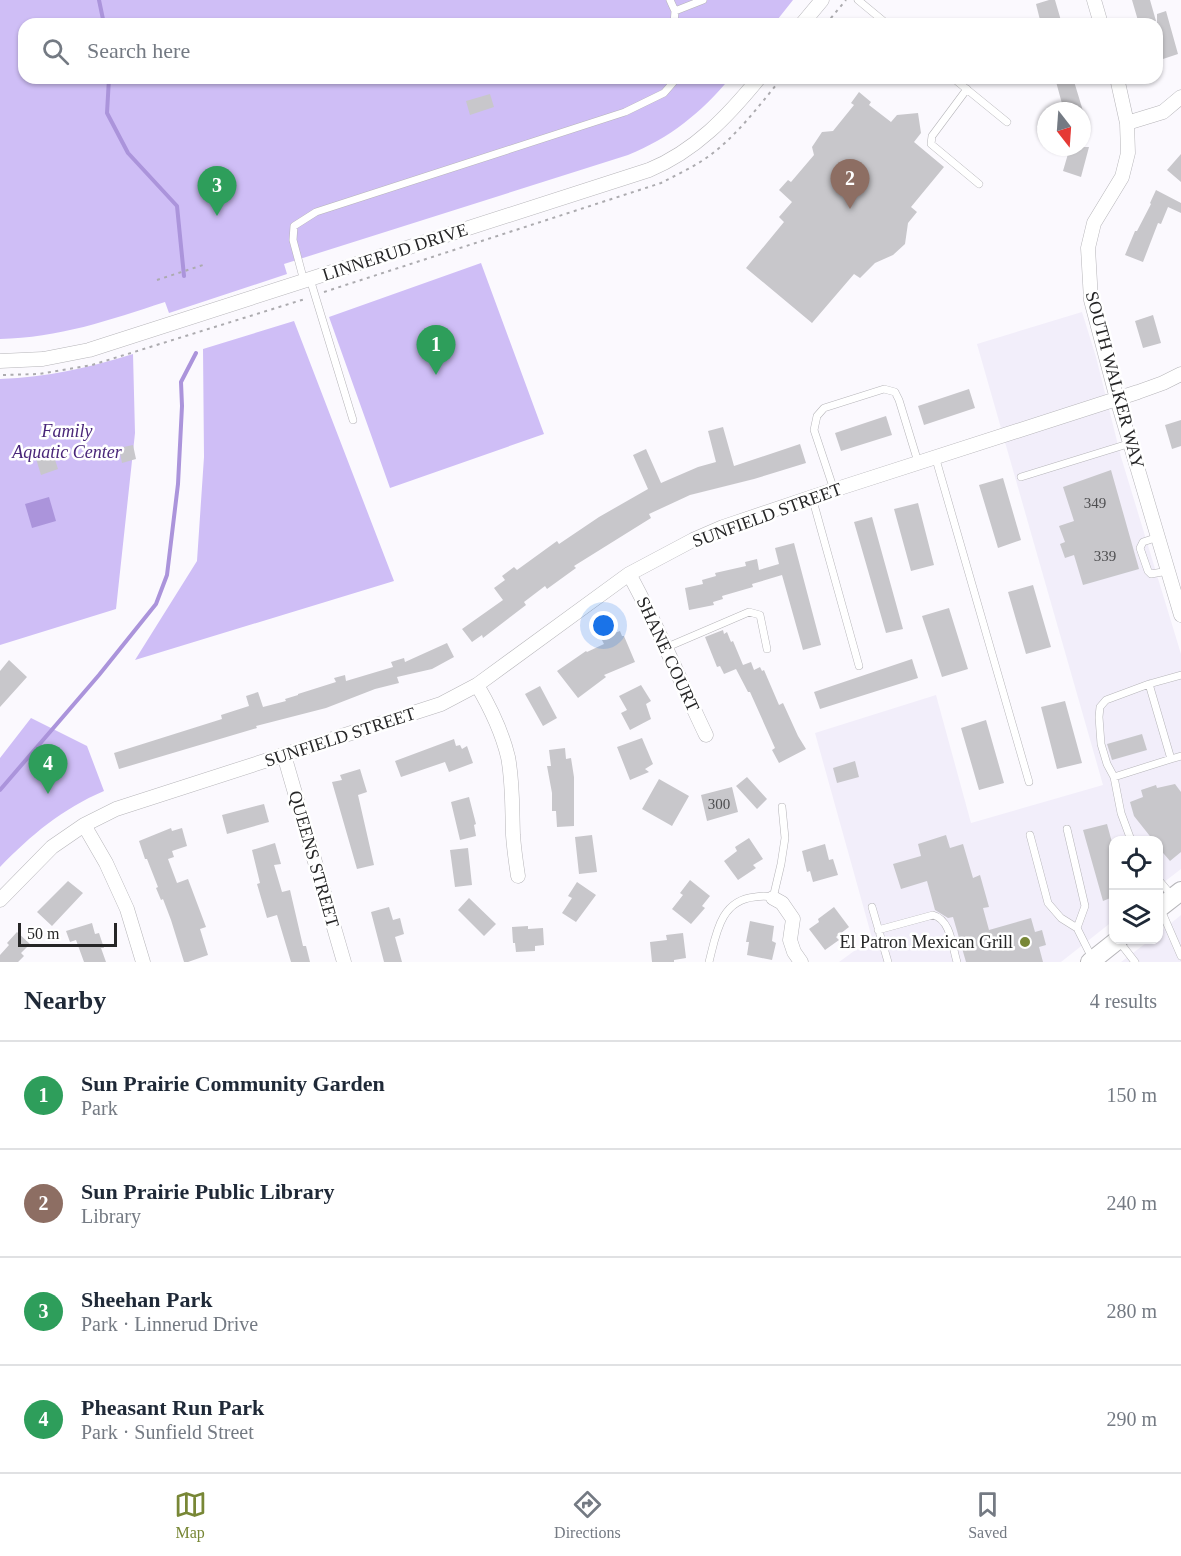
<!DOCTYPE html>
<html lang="en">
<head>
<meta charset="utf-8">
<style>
  :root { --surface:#fff; --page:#f2f2f3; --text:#1f2937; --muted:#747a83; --line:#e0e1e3; --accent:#788736 }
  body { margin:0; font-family:Georgia,serif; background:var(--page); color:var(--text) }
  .controls { position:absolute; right:18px; bottom:18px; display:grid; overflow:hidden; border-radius:12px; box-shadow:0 2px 4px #0004 }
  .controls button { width:54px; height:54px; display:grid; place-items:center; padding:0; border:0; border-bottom:2px solid var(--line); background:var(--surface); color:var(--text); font:30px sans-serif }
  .compass { position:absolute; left:1037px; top:102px; width:54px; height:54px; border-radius:50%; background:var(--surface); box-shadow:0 2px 4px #0004; rotate:163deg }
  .scale { position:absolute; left:18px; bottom:15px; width:99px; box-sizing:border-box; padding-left:6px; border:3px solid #262627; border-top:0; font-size:16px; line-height:21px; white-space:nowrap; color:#262627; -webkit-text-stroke:4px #fff; paint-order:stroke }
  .you { position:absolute; left:604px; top:626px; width:21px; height:21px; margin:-15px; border:4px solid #fff; border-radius:50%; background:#1a73e8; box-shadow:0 0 0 9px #1a73e833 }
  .badge { display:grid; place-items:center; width:39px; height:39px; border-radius:50%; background:var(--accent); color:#fff; font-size:20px; font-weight:700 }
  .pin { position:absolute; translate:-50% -50px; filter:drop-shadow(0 2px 3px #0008) }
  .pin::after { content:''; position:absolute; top:32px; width:21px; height:18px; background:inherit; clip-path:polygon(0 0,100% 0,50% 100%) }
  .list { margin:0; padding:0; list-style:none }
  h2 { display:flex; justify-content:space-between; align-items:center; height:78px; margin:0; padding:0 24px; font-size:26px }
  h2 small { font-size:20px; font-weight:400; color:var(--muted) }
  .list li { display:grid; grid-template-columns:39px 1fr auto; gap:18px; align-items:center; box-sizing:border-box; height:108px; padding:0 24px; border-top:2px solid var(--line) }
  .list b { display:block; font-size:22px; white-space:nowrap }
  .list p { margin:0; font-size:20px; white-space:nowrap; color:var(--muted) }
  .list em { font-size:20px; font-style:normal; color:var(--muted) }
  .icon { flex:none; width:33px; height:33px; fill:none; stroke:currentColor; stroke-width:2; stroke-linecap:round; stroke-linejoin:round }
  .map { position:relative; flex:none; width:1181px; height:962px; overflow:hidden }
  .search { position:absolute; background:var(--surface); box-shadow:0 2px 4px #0004; left:18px; right:18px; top:18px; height:66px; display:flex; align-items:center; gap:15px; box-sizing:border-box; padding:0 21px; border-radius:18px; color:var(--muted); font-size:22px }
  .sheet { height:510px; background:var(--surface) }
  nav { display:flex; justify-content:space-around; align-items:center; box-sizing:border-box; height:84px; border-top:2px solid var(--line); background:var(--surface); font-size:16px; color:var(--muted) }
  nav a { display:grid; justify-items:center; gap:3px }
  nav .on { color:var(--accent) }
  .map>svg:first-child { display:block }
  .built { fill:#f2eefa }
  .green { fill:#cfbef6 }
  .water { fill:#ab94db }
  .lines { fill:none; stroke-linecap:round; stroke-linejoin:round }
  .stream { stroke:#ab94db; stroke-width:4 }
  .building { fill:#c8c7cb }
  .service-casing { stroke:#b6b5b9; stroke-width:8 }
  .minor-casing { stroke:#b6b5b9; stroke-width:15 }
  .secondary-casing { stroke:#b6b5b9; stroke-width:20 }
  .path { stroke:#acabaf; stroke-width:2; stroke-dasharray:3 4.5; stroke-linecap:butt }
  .service { stroke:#fff; stroke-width:7 }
  .minor { stroke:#fff; stroke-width:14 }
  .secondary { stroke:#fff; stroke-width:18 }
  .poi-dot { fill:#788736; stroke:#fff; stroke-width:2 }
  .labels { text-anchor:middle; stroke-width:5; stroke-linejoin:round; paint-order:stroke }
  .number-label { font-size:15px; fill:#4e4e50 }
  .street-label { font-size:18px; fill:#262627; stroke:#fff }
  .park-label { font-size:18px; font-style:italic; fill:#492679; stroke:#fff }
  .poi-label { font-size:18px; fill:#262627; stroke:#fff; text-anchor:end }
</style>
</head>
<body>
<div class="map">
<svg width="1181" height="962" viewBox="0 0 1181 962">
  <rect width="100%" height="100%" fill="#fbf9fe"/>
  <path class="built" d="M1082 312 1096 357 1121 457 1181 654V869L1159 886 1158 840H1114L1113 921 1061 962H839L872 938 815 733 936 695 971 823 1103 785 977 344Z
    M1181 915V962H1121L1150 940 1158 939 1159 933Z"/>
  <path class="green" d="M0 0H793L774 24H24V78H730C701 113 670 138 628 155L284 264 287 274 169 313 165 302C110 320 58 338 0 339Z
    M481 263 544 434 390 488 329 317Z
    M294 321 394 581 135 660 197 561 204 457 203 349Z
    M133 354 135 433 116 609 0 645V379C48 377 88 368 133 354Z
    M31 718 87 746 104 791C62 809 31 835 0 867V758Z"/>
  <path class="water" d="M49 497 56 521 32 528 25 504Z"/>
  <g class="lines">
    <path class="stream" d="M99 0 104 24
      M109 78 107 113 128 153 177 206 184 276
      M0 790 99 675 156 604 167 575 178 484 182 406 181 382 196 353"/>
  </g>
  <path class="building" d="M1049 0H1055L1062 24H1041L1036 4Z
    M1132 0H1150L1156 21 1139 24Z
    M1166 11 1178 54 1157 61V14Z
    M1055 78H1073L1083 111H1064Z
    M859 92 871 102 869 105 891 122 897 115 918 113 921 133 914 142 944 167 911 207 917 212 908 223 905 244 893 255 875 263 860 278 854 274 812 323 746 268 784 222 779 217 792 202 779 190 788 180 791 182 814 155 812 147 822 132 833 131 854 105 851 103Z
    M490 94 494 107 470 115 466 101Z
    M1070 147H1089L1081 177 1063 171Z
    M1181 154V182L1167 170Z
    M1156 190 1181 203V213L1168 207 1161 224 1158 223 1143 262 1125 255 1135 231H1137L1151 204 1150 203Z
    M1153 315 1161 343 1143 348 1135 321Z
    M969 389 975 408 924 425 918 406Z
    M886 416 892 435 841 451 835 433Z
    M1181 420V446L1172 449 1165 425Z
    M723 427 734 466 800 444 806 463 754 479 690 495 649 514 651 518 574 566 576 568 547 589 545 586 524 602 526 605 483 638 482 635 472 642 462 629 503 600 494 588 505 580 502 576 514 567 517 570 557 541 559 544 599 517 648 489 633 455 646 449 661 483 698 467 716 462 708 431Z
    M133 445 136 459 122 463 119 448Z
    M51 447 58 469 41 475 34 452Z
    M1111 470 1139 569 1083 585 1074 555 1065 558 1060 544 1065 542 1059 526 1074 521 1063 487Z
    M1003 478 1021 540 998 548 979 485Z
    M918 503 934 565 911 571 894 509Z
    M872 517 903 629 886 633 854 522Z
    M794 543 821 645 803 650 782 575 752 584 753 587 722 596 723 599 713 602 714 605 689 610 685 588 703 584 702 580 716 576 715 573 746 566 745 562 757 559 759 570 779 564 775 548Z
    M1033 585 1051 647 1026 654 1008 592Z
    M949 608 968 669 942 677 922 616Z
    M723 630 724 634 727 632 731 642 733 641 743 665 751 662 754 670 760 667 762 671 764 670 779 705 783 703 798 736 806 749 779 763 772 750 775 748 750 692H748L736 669 724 674 720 666 717 667 705 637Z
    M620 631 622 636H624L635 662 604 675 606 677 578 698 557 671 586 651 587 652 604 644 601 638Z
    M447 643 454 657 432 669 397 677 399 683 375 689 326 708 256 726 257 728 119 769 114 753 222 719 221 715 249 706 246 696 258 692 263 707 286 701 285 699 298 695V694L336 682 334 678 345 675 346 681 393 667 391 662 404 658 405 662Z
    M912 659 918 678 820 709 814 692Z
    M9 660 27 677 0 707V671Z
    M641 685 651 701 646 704 651 719 630 730 621 713 627 710 619 696Z
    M540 686 557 718 543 726 525 694Z
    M1065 701 1082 763 1057 769 1041 707Z
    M986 720 1004 783 979 790 961 728Z
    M1142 734 1147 750 1112 760 1107 744Z
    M642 738 653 764 645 769 649 772 630 780 617 747Z
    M454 739 456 746 460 745 462 749 467 746 473 763 449 772 445 762 401 777 395 761Z
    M565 748 566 759 571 758 574 777V826L557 827 556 811H552V793L547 766H551L549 750Z
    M855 761 859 777 837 783 833 768Z
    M360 769 367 792 358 795 374 865 357 869 332 782 342 780 340 775Z
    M747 777 767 799 757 809 736 786Z
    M659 779 689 796 672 826 642 809Z
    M1175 784 1181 792V852L1170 861 1158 847V840H1153L1134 816 1130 802 1143 797 1141 790 1156 785 1157 788Z
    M732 787 738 812 707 821 701 795Z
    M469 797 476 824 474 825 476 836 460 840 451 802Z
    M264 804 269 822 227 834 222 815Z
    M1107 824 1113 846V897L1103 901 1083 830Z
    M171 828 172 831 182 828 187 846 172 851 174 857 168 859 177 883 188 879 206 927 200 929 208 955 188 962H184L171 920 163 899 161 900 156 888 158 887 147 859H145L139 841Z
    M592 835 597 872 579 874 575 837Z
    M946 835 950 848 963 844 973 878 980 875 989 907 983 908 989 930 1031 918 1035 932 1042 930 1046 945 1039 947 1043 962H966L953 917 948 918 935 910 927 881 901 889 893 864 921 856 918 844Z
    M749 838 763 859 753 865 756 868 738 880 724 861 737 851 735 847Z
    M275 843 281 864 274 865 282 892 290 890 303 946H306L310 962H291L277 915 267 918 257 884 260 883 252 850Z
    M825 844 829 860 833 859 838 875 813 882 810 871 807 872 802 851Z
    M468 848 472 885 455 887 450 850Z
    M690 880 710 896 702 906 705 908 691 924 672 909 683 895 680 893Z
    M68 881 83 893 52 926 37 912Z
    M577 882 596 895 576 922 562 913 572 898 568 896Z
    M469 898 496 924 484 936 458 910Z
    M389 907 393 920 400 918 404 934 395 937 402 962H384L371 912Z
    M834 907 849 927 836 937 839 940 825 950 809 929 819 922 818 919Z
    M750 921 774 926 772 941 776 943 772 960 747 955 749 942H746Z
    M92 923 95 934 99 933 104 948H101L106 962H84L76 940 70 942 66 931Z
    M528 926V929L543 928 544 945 535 946V951L516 952 515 943H513L512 927Z
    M17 932 30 944 21 953 24 956 18 962H0V955L9 945 7 943Z
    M683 933 686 958 674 960V962H652L650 942 667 940 666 935Z"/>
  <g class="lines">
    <defs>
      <path id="service" d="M670 0 675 11
        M858 0 887 24
        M674 24 675 11 703 0
        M953 78 1007 122
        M967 89 932 136 931 144 979 184
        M310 279 353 420
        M304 281 293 240 294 226 316 212 625 112 664 93 677 78
        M935 456 1029 782
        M1021 477 1131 443
        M834 490 814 430 817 416 824 408 884 389 895 392 899 400 918 462
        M812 497 859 666
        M1158 537 1143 542 1140 548 1148 571 1151 574 1168 571
        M665 648 749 612 760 615 767 649
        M1181 675 1149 684 1171 759 1181 756
        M1114 777 1171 759
        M1067 829 1085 906 1077 928 1092 958
        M1030 835 1048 903 1061 918 1077 928
        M1131 840 1121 813 1114 777 1107 764 1101 744 1099 717 1100 707 1106 700 1149 684
        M1158 879 1172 896
        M872 907 888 962
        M1161 910 1181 956
        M878 930 933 915C951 920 952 946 957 962
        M1118 940 1135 962
        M709 962C716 935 720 900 755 897 761 896 767 895 773 898L781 864 785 838 782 807"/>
      <path id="minor" d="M1094 0 1101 24
        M802 24 822 0
        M1117 78 1127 123 1128 153 1122 177 1094 223 1088 248 1091 300 1117 399 1181 615
        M1127 123 1163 112 1181 97
        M0 361 43 359 89 350 649 170C695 151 728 116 759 78
        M629 574C658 626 680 681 706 735
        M477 685C490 707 502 732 508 757 513 783 512 809 513 835 514 849 516 863 518 876
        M284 755 344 962
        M84 825 106 863 127 909 143 962
        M773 898 782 903 793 919 790 940 794 952 801 962
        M0 900 52 847 84 825 116 809 441 704 477 685 629 574 693 540 723 527 812 497 1138 392 1163 383 1181 374"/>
      <path id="secondary" d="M1158 909 1181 891
        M1090 962 1119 939"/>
    </defs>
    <use href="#service" class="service-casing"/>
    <use href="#minor" class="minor-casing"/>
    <use href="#secondary" class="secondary-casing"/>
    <path class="path" d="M826 24 846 0
      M157 280 206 264
      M324 292 661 183C678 174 698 165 713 153 740 132 760 104 782 78
      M3 375 39 374 92 365 305 299"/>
    <use href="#service" class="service"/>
    <use href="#minor" class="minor"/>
    <use href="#secondary" class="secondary"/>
  </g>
  <circle class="poi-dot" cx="1025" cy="942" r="6"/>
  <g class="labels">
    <g class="number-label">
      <text x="1095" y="508">349</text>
      <text x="1105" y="561">339</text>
      <text x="719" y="809">300</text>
    </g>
    <g class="street-label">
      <text transform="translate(395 252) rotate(-18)" y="6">LINNERUD DRIVE</text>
      <text transform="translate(1115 380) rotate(75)" y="6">SOUTH WALKER WAY</text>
      <text transform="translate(767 515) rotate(-20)" y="6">SUNFIELD STREET</text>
      <text transform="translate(668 654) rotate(65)" y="6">SHANE COURT</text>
      <text transform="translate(340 737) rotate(-18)" y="6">SUNFIELD STREET</text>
      <text transform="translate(314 859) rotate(74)" y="6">QUEENS STREET</text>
    </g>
    <g class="park-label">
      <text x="67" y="437">Family<tspan x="67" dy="21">Aquatic Center</tspan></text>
    </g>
    <g class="poi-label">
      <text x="1013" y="948">El Patron Mexican Grill</text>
    </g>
  </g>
</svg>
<div class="controls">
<button><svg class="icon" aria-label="locate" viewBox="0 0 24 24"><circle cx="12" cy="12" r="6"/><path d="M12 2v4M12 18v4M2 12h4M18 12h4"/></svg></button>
<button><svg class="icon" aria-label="layers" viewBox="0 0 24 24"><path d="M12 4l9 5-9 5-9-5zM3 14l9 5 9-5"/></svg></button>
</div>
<svg class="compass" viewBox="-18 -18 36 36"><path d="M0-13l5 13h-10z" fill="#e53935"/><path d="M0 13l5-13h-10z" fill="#747a83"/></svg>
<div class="scale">50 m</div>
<div class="you"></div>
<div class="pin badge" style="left:436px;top:375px;background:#2e9e5b">1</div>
<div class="pin badge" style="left:850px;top:209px;background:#8d6e63">2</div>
<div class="pin badge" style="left:217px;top:216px;background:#2e9e5b">3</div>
<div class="pin badge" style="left:48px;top:794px;background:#2e9e5b">4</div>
<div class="search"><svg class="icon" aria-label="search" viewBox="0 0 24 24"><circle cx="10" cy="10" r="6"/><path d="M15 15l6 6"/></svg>Search here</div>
</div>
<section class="sheet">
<h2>Nearby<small>4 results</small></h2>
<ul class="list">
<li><span class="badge" style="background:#2e9e5b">1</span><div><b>Sun Prairie Community Garden</b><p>Park</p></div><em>150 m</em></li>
<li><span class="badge" style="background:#8d6e63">2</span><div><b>Sun Prairie Public Library</b><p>Library</p></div><em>240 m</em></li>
<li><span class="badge" style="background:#2e9e5b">3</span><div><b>Sheehan Park</b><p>Park · Linnerud Drive</p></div><em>280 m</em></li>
<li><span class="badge" style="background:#2e9e5b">4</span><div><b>Pheasant Run Park</b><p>Park · Sunfield Street</p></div><em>290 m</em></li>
</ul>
</section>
<nav>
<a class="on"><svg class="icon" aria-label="map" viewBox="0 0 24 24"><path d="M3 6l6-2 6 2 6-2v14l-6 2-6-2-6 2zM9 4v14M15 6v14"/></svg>Map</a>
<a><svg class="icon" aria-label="directions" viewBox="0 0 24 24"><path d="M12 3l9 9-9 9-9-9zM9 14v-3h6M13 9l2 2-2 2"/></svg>Directions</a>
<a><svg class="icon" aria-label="saved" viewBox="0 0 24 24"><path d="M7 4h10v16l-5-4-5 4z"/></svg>Saved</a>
</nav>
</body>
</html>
